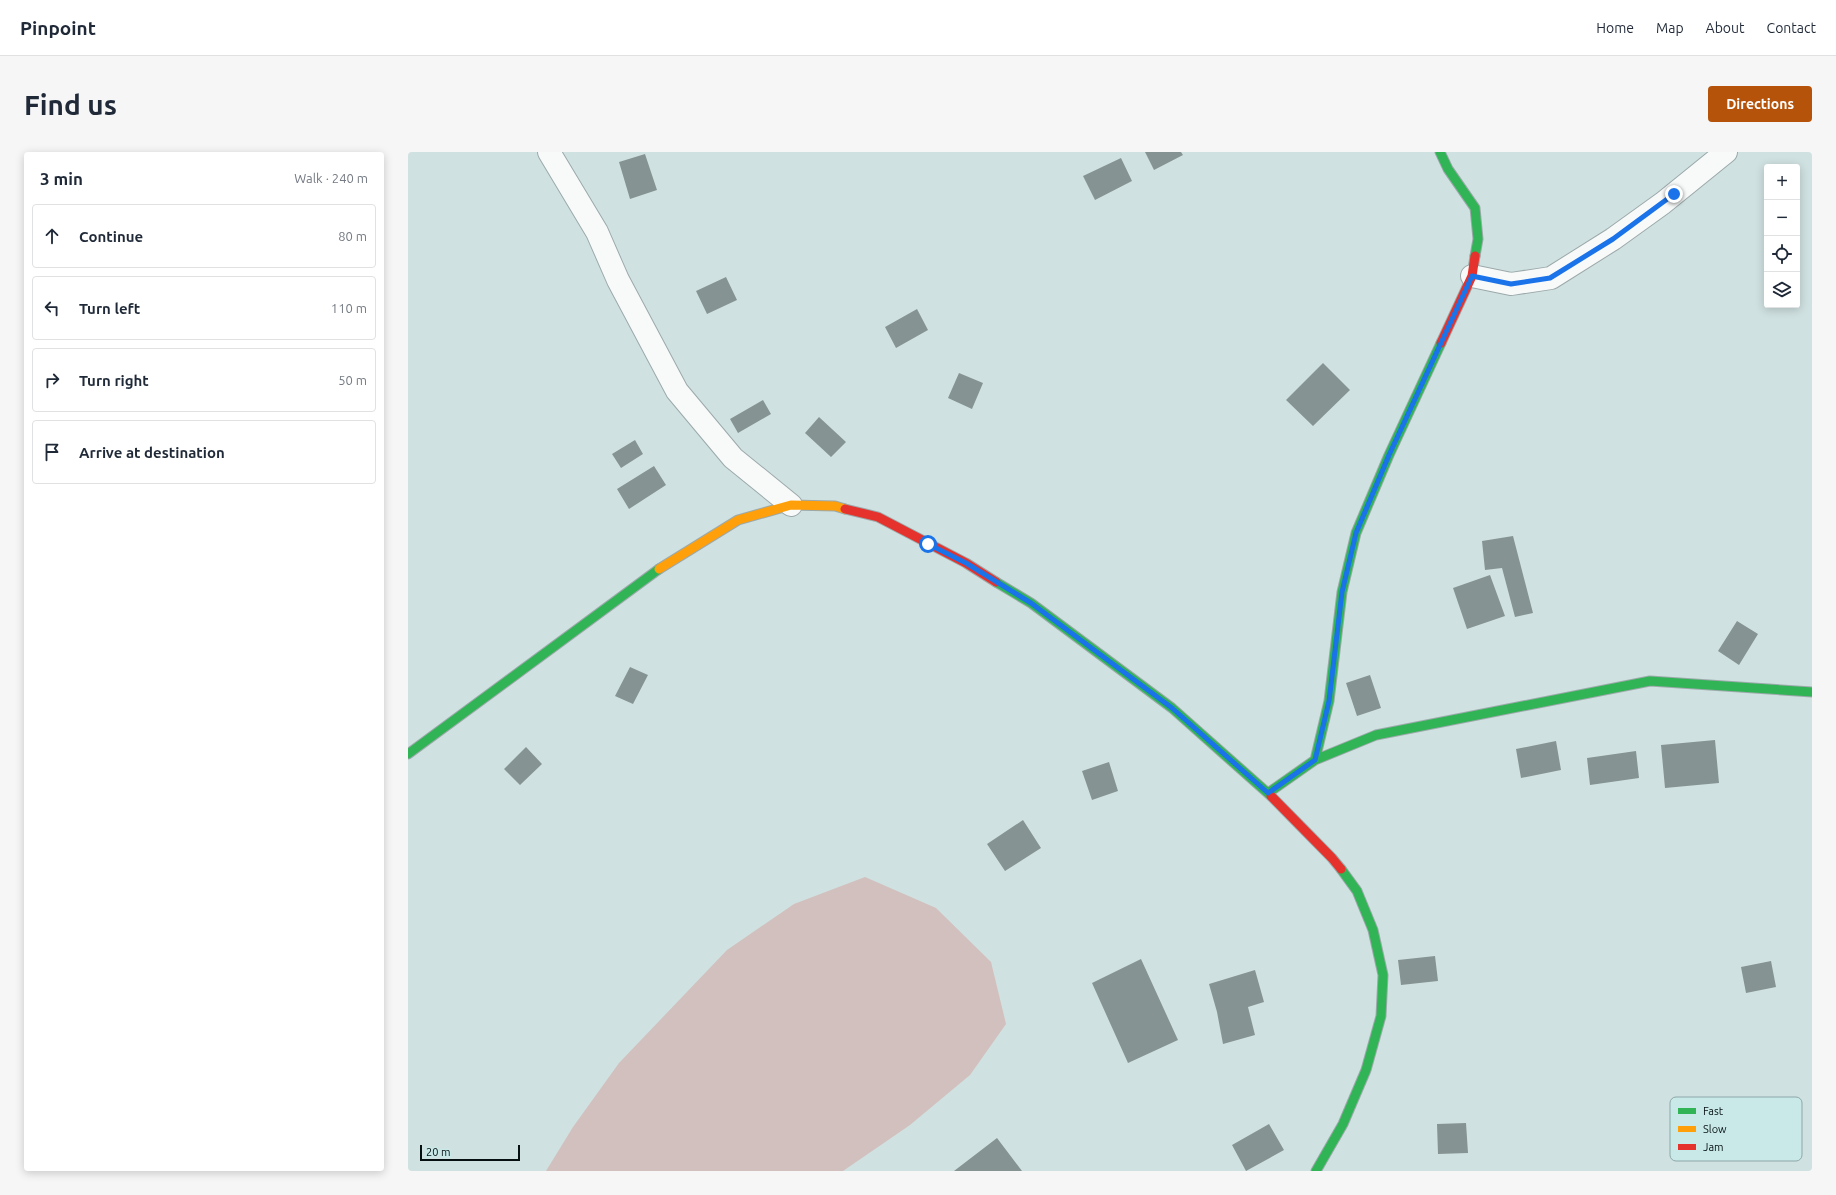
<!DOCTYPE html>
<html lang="en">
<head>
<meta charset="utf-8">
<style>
  :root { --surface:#fff; --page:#f6f6f7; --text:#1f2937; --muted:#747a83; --line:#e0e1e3; --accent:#b45309 }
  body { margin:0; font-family:Ubuntu,sans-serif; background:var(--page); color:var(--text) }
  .controls { position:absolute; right:12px; top:12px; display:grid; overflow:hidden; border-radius:4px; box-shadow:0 2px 10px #0003 }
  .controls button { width:36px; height:36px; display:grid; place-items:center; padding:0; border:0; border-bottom:1px solid var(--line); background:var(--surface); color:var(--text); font:20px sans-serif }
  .scale { position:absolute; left:12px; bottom:10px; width:100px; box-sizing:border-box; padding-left:4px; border:2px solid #061011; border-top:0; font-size:11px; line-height:14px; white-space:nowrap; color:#061011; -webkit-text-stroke:3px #c9e8e8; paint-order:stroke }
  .stop { position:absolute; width:12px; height:12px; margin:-9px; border:3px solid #1a73e8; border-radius:50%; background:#fff }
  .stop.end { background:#1a73e8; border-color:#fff; box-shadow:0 1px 4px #0008 }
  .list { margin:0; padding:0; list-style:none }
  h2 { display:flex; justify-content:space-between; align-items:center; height:52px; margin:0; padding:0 16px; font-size:17px }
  h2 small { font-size:13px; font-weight:400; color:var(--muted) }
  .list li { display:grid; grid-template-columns:26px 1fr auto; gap:12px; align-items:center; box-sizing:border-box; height:64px; margin:0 8px 8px; padding:0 8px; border:1px solid var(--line); border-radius:4px }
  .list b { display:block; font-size:15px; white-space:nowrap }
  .list em { font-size:13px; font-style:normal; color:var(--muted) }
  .icon { flex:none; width:22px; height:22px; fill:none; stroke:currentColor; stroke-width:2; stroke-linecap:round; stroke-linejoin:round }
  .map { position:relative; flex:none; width:1404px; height:1019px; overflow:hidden; border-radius:4px }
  header { display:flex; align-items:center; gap:24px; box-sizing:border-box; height:56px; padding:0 20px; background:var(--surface); border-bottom:1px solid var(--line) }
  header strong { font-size:19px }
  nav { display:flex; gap:22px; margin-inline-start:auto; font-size:14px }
  .intro { display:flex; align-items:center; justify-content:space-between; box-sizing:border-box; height:96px; padding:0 24px }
  h1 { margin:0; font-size:28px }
  .button { padding:10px 18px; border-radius:4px; background:var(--accent); color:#fff; font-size:14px; font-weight:700 }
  main { display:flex; gap:24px; padding:0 24px }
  aside { flex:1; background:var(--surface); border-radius:4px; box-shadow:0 2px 10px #0003 }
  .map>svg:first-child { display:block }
  .green { fill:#d1c0bd }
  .building { fill:#869393 }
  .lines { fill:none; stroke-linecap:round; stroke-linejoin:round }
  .street-casing { stroke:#9ca9aa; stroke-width:24 }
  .fast-casing { stroke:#9ca9aa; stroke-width:11 }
  .slow-casing { stroke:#9ca9aa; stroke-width:11 }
  .jam-casing { stroke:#9ca9aa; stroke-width:11 }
  .street { stroke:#f8fafa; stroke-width:22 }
  .fast { stroke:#30b455; stroke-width:9 }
  .slow { stroke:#ff9f0a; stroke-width:9 }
  .jam { stroke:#e5322d; stroke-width:9 }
  .route { stroke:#1a73e8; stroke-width:5 }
  .key { fill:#c9e8e8; stroke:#8ea7a8; stroke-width:1 }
  .key-label { font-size:11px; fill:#061011 }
</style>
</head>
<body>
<header>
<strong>Pinpoint</strong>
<nav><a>Home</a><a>Map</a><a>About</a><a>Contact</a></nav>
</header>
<div class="intro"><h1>Find us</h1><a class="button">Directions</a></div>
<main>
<aside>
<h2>3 min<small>Walk · 240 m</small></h2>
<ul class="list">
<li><svg class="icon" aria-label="ahead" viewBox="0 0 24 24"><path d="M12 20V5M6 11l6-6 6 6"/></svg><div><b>Continue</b></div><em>80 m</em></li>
<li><svg class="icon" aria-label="left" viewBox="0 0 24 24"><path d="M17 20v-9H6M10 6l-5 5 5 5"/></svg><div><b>Turn left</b></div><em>110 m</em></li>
<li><svg class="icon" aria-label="right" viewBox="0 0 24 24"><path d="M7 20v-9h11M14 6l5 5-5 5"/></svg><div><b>Turn right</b></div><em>50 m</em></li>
<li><svg class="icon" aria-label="arrive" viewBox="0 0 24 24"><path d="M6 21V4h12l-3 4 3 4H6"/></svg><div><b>Arrive at destination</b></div></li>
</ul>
</aside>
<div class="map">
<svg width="1404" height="1019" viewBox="0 0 1404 1019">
  <rect width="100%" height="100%" fill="#d0e1e1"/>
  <path class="green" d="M457 725 528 756 583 810 598 872 562 923 502 973 435 1019H138L165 975 211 911 319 798 386 752Z"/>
  <path class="building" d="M737 0H773L775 3 746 18Z
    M237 2 249 38 222 47 211 10Z
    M713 6 724 29 687 48 675 24Z
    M318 125 329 148 299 162 288 139Z
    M509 157 520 178 488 196 477 175Z
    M915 211 942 238 905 274 878 248Z
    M551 221 575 231 564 257 540 246Z
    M355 248 363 262 330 281 322 267Z
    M411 265 438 290 423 305 397 281Z
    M227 288 235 302 213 316 204 302Z
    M246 314 258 333 221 357 209 337Z
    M1105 384 1125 461 1107 465 1094 416 1077 418 1074 389Z
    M1082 423 1097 464 1059 477 1045 436Z
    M1329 469 1350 482 1331 513 1310 499Z
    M222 515 240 523 225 552 207 544Z
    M962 523 973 556 949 564 938 531Z
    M1307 588 1311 631 1257 636 1253 593Z
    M1148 589 1153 618 1113 626 1108 597Z
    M118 595 134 612 112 633 96 617Z
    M1228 599 1231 626 1182 633 1179 606Z
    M701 610 710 639 684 648 674 619Z
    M615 668 633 696 597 719 579 692Z
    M1027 804 1030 829 993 833 990 808Z
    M733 807 770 888 720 911 684 831Z
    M1363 809 1368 835 1338 841 1333 815Z
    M847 818 856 850 840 855 847 883 815 892 809 860 801 832Z
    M1058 971 1060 1001 1030 1002 1029 972Z
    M861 972 876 998 838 1019 824 993Z
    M589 986 614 1019H546Z"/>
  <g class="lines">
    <defs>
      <path id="street" d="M141 0 189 80 210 128 269 239 325 306 383 353
        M1064 124 1103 132 1143 126 1205 87 1255 51 1318 0"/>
      <path id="fast" d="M1032 0 1040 17 1067 56 1070 87 1067 104
        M588 430 623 451 764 556 863 644
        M0 602 251 417
        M907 608 921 549 934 440 948 381 981 303 1033 191
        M860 641 907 608 968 583 1242 529 1404 540
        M908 1019 935 972 958 918 973 864 975 823 965 778 949 739 933 717"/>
      <path id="slow" d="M251 417 330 368 383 353 427 354 437 357"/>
      <path id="jam" d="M1033 191 1064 124 1067 104
        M437 357 470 365 558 411 588 430
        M863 644 924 706 933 717"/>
    </defs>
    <use href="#street" class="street-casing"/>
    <use href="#fast" class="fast-casing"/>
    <use href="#slow" class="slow-casing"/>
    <use href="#jam" class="jam-casing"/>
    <use href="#street" class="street"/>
    <use href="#fast" class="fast"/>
    <use href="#slow" class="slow"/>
    <use href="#jam" class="jam"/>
  </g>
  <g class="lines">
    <path class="route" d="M520 392 558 411 623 451 764 556 860 641 907 608 921 549 934 440 948 381 981 303 1064 124 1103 132 1142 126 1205 87 1266 42"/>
  </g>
  <rect x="1262" y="945" width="132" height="64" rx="6" class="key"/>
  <rect x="1270" y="956" width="18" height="6" fill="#30b455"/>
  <rect x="1270" y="974" width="18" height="6" fill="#ff9f0a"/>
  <rect x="1270" y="992" width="18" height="6" fill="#e5322d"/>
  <g class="key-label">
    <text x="1295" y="963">Fast</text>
    <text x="1295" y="981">Slow</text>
    <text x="1295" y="999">Jam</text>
  </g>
</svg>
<div class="controls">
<button>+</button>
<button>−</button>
<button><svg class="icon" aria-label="locate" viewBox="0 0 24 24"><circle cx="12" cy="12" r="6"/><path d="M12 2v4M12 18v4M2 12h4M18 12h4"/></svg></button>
<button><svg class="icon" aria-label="layers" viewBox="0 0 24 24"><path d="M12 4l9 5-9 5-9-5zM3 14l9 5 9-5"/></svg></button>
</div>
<div class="scale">20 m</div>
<div class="stop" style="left:520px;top:392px"></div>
<div class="stop end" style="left:1266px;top:42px"></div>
</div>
</main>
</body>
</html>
